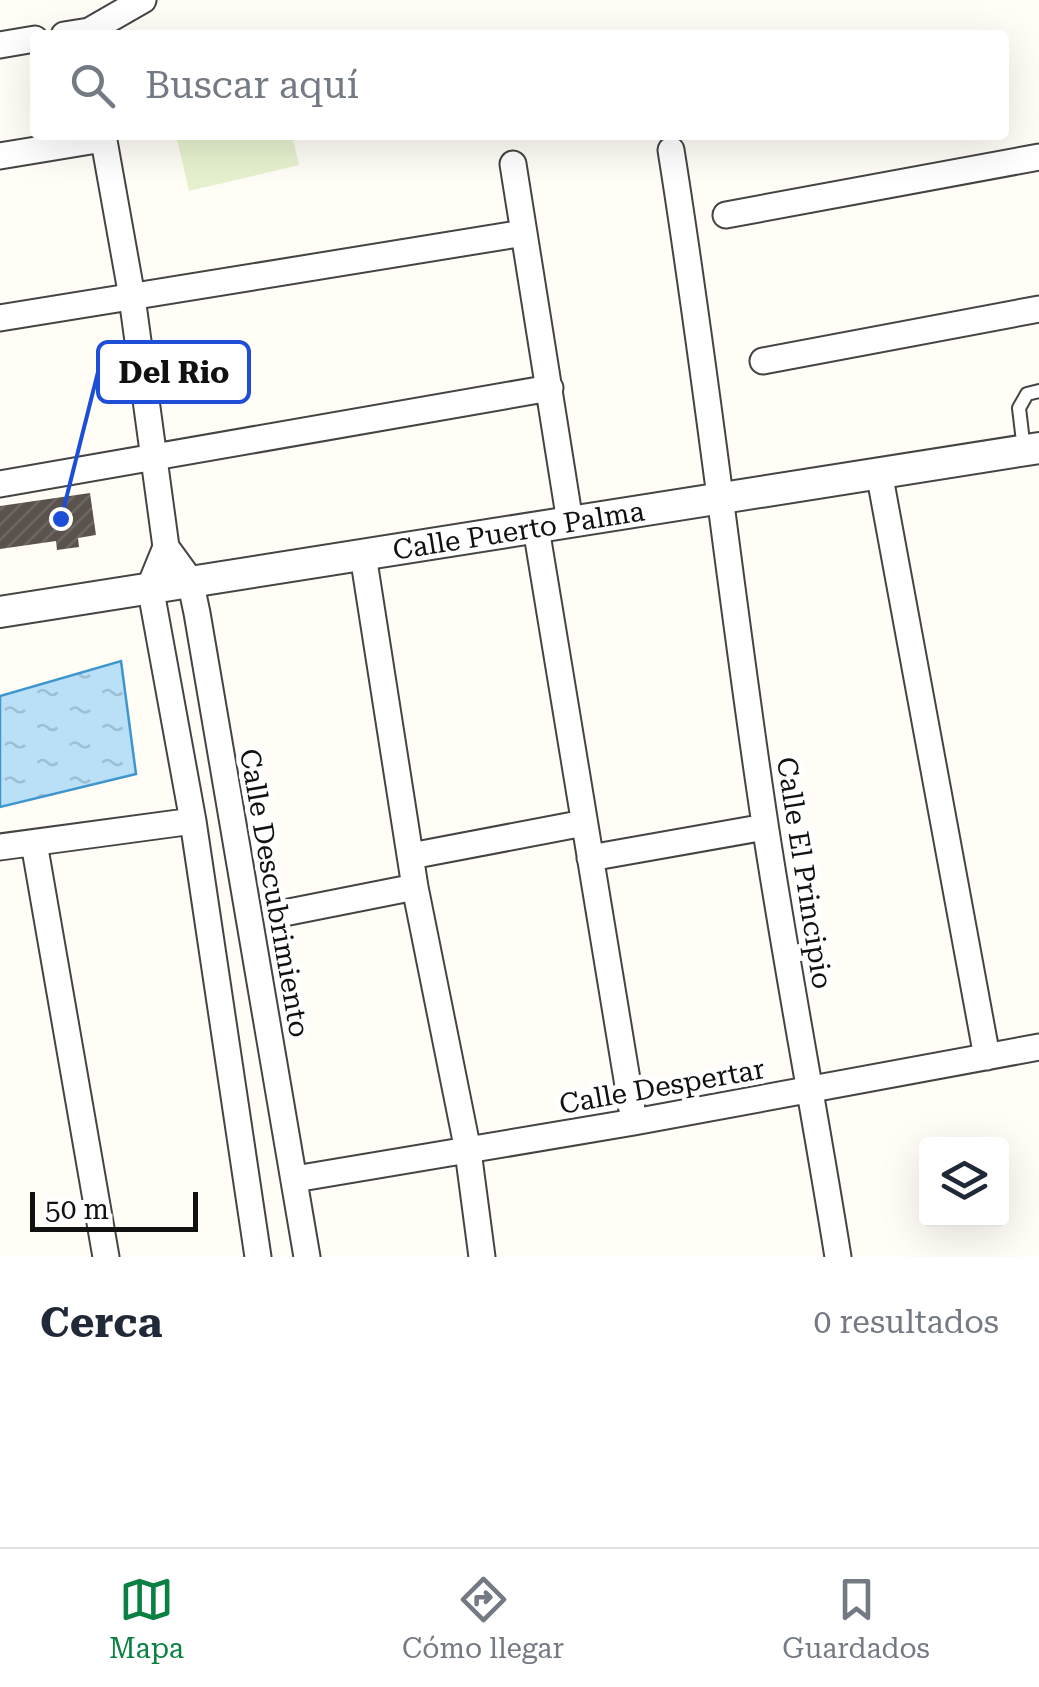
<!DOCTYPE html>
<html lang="es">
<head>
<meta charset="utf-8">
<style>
  :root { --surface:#fff; --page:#f6f6f7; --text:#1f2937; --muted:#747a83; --line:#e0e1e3; --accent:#0b8043 }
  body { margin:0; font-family:"Roboto Serif",serif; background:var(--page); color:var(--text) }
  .controls { position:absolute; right:30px; bottom:30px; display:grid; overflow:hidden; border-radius:10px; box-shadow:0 10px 40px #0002 }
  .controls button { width:90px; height:90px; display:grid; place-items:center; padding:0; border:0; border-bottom:2px solid var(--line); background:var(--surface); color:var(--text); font:50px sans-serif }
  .scale { position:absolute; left:30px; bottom:25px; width:168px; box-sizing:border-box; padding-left:10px; border:5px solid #111; border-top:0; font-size:28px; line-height:35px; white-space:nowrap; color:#111; -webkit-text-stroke:8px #fff; paint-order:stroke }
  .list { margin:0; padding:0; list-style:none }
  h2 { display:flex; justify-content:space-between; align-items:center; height:130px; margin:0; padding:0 40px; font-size:42px }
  h2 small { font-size:32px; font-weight:400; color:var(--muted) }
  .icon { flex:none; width:55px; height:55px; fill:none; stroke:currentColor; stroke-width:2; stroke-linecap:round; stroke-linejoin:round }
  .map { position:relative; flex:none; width:1039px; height:1257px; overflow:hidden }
  .search { position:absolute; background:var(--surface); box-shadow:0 10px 40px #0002; left:30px; right:30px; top:30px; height:110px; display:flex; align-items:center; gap:25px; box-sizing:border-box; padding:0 35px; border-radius:10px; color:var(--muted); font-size:38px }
  .sheet { height:290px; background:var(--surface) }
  nav { display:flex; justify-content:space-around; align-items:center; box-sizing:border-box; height:140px; border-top:2px solid var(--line); background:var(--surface); font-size:28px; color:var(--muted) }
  nav a { display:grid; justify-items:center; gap:5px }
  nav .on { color:var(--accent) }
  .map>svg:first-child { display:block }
  .pitch { fill:#e6f2cf }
  .water { fill:url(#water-ripples); stroke:#3f96cf; stroke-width:2.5 }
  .building { fill:url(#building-hatch) }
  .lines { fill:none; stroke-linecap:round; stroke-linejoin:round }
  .service-casing { stroke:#444; stroke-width:16 }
  .minor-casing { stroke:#444; stroke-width:29 }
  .tertiary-casing { stroke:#444; stroke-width:34 }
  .service { stroke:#fff; stroke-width:12 }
  .minor { stroke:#fff; stroke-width:25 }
  .tertiary { stroke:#fff; stroke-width:30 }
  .labels { text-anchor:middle; stroke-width:10; stroke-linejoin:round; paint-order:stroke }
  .street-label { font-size:28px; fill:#111; stroke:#fff }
  .leader { fill:none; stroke:#1d4ed8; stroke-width:4 }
  .callout-dot { fill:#1d4ed8; stroke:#fff; stroke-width:4 }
  .callout { fill:#fff; stroke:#1d4ed8; stroke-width:4 }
  .callout-label { font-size:30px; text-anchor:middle; font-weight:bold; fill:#111 }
</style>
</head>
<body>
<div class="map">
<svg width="1039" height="1257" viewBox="0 0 1039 1257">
  <defs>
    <pattern id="water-ripples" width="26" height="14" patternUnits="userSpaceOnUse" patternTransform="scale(2.5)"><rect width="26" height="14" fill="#b9e0f7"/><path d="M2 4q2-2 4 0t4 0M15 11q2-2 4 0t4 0" fill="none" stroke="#9ebfd3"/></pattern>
    <pattern id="building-hatch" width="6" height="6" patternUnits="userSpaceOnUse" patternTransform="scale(2.5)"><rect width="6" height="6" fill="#5a524d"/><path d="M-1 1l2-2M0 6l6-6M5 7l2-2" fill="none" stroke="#6d6662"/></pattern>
  </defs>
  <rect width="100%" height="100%" fill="#fffdf5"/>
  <path class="pitch" d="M176 135H292L299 165 189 191Z"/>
  <path class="water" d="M121 661 136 774 0 807V696Z"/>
  <path class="building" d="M90 493 96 535 78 538 79 547 57 550 56 541 0 549V506Z"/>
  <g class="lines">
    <defs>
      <path id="service" d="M1024 450 1019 408 1027 394 1039 391"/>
      <path id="minor" d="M64 35 89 31 143 0
        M0 45 35 39
        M103 135 132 297 166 547 190 580 197 613 307 1257
        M671 150C707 374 731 600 765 824 787 969 815 1113 838 1257
        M0 156 103 139
        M513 164 570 522
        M726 215 1039 157
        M0 318 524 233
        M763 361 1039 309
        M879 472 987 1057
        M0 484 550 388
        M536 528 634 1122
        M166 547 150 586 193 821 258 1257
        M363 555 415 887 468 1151 482 1257
        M34 843 106 1257
        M0 847 193 821
        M411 856 584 823
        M590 858 765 827
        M289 912 415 887
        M295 1179 634 1122 1039 1047"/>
      <g id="tertiary">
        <path id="s1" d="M0 612 1039 448"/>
      </g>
    </defs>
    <use href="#service" class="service-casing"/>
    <use href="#minor" class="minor-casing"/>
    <use href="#tertiary" class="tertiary-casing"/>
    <use href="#service" class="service"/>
    <use href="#minor" class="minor"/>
    <use href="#tertiary" class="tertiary"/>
  </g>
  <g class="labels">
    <g class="street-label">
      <text dy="10" stroke="none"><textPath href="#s1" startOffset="525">Calle Puerto Palma</textPath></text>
      <text transform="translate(805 873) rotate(81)" y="10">Calle El Principio</text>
      <text transform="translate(275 893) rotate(80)" y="10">Calle Descubrimiento</text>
      <text transform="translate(662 1086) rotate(-10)" y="10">Calle Despertar</text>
    </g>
  </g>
  <path class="leader" d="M61 519L98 372"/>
  <circle class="callout-dot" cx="61" cy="519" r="10"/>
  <rect class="callout" x="98" y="342" width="151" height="60" rx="10"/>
  <g class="callout-label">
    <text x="174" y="383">Del Rio</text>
  </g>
</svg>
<div class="controls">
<button><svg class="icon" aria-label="layers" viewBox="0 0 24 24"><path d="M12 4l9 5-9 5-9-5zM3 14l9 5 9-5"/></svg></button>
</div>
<div class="scale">50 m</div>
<div class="search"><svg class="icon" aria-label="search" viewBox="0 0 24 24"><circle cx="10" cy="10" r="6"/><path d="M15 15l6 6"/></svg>Buscar aquí</div>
</div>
<section class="sheet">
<h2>Cerca<small>0 resultados</small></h2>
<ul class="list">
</ul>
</section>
<nav>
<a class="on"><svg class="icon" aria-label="map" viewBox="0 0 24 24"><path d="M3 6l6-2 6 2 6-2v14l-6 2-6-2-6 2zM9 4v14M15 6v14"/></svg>Mapa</a>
<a><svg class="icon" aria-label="directions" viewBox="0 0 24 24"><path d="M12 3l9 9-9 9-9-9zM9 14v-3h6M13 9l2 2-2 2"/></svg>Cómo llegar</a>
<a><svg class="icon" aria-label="saved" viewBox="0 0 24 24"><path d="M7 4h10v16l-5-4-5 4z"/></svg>Guardados</a>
</nav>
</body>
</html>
